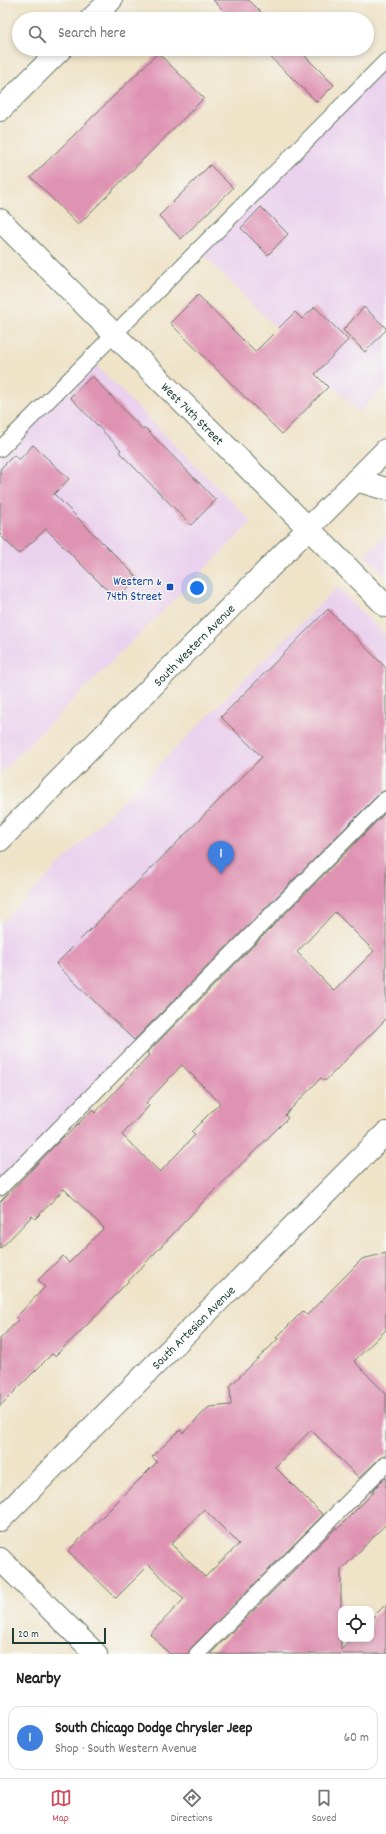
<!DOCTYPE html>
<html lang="en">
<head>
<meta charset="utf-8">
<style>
  :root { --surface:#fff; --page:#f2f2f2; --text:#222; --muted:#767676; --line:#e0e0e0; --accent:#d1495b }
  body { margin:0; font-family:Dekko,sans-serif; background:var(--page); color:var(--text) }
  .controls { position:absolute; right:12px; bottom:12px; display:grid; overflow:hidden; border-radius:8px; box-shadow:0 2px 6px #0003 }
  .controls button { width:36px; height:36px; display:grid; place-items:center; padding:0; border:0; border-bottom:1px solid var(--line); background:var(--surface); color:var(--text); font:20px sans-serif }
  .scale { position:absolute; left:12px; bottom:10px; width:94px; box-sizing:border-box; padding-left:4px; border:2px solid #1f3d34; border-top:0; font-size:11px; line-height:14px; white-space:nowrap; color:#1f3d34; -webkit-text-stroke:3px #f6f6f2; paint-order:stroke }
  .you { position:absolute; left:197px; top:588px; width:14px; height:14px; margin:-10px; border:3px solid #fff; border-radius:50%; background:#1a73e8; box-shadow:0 0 0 6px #1a73e833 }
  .badge { display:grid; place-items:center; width:26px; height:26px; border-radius:50%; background:var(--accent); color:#fff; font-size:13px; font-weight:700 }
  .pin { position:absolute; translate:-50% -33px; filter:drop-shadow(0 1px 2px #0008) }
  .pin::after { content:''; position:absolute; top:21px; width:14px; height:12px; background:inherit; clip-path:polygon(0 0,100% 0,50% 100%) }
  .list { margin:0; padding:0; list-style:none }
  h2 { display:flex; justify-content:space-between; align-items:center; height:52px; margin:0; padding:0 16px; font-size:17px }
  h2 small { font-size:13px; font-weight:400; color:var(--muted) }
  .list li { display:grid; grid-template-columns:26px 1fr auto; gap:12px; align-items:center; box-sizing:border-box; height:64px; margin:0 8px 8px; padding:0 8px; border:1px solid var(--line); border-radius:12px }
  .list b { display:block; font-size:15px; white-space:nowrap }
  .list p { margin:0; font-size:13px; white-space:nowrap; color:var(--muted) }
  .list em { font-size:13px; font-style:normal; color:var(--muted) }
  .icon { flex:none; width:22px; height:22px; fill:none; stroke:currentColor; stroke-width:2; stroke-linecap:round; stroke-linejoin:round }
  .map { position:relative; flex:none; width:386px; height:1654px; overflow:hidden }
  .search { position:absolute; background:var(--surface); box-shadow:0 2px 6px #0003; left:12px; right:12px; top:12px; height:44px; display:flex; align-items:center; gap:10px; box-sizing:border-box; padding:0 14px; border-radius:22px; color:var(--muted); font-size:15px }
  .sheet { height:124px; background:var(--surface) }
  nav { display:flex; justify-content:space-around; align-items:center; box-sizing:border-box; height:56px; border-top:1px solid var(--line); background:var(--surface); font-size:11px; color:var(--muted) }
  nav a { display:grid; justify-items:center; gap:2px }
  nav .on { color:var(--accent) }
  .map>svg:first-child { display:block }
  .built { fill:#ead1ed }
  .building { fill:#df93b2; fill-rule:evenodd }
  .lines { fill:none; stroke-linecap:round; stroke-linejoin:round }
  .lane-casing { stroke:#687768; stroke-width:17 }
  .street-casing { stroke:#687768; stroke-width:24 }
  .secondary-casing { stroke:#687768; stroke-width:24 }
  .lane { stroke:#fff; stroke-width:15 }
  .street { stroke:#fff; stroke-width:22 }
  .secondary { stroke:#fff; stroke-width:22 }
  .transit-dot { fill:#1a4fb4; stroke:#f6f6f2; stroke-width:1.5 }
  .labels { text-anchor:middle; stroke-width:3; stroke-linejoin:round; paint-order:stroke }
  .street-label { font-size:13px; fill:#1f3d34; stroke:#f6f6f2 }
  .transit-label { font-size:13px; fill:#164399; stroke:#f6f6f2; text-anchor:end }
</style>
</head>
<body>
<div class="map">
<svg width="386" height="1654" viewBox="0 0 386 1654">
  <rect width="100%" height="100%" fill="#f6f6f2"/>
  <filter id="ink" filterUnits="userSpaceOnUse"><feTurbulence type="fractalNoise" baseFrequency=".025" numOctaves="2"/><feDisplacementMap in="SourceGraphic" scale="8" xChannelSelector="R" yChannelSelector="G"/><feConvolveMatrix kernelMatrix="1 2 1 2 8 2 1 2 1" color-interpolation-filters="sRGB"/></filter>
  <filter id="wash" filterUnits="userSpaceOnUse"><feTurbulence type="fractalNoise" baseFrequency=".012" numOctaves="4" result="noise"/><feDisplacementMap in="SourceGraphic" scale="16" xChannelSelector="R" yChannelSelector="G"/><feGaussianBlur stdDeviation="0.9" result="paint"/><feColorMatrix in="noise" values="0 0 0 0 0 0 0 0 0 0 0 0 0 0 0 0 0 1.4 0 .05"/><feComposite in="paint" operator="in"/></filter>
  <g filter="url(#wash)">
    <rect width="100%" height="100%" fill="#efe3c8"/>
    <path class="built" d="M386 61V385L359 412 199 250Z
      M90 359 252 522 0 773V449Z
      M386 534V576L365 555Z
      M337 587 386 636V799L0 1188V924Z"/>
    <g id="blocks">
      <path class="building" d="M213 0H249L268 19H232Z
        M262 49H298L334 85 317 102Z
        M158 53 204 98 78 225 31 177Z
        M210 165 233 188 181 239 159 216Z
        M261 207 288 234 268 255 241 228Z
        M198 295 255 352 295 312 302 319 315 307 348 340 315 374 328 387 282 434 170 323Z
        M364 307 386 328V330L365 352 343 330Z
        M92 376 143 430 145 428 216 500 191 525 119 452 121 450 70 397Z
        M33 445 69 479 54 494 138 578 116 599 46 529 19 554 0 535V469L14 455 19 460Z
        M328 609 386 668V790L380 793 134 1040 56 964 262 757 221 717Z
        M386 812V1019L325 1081 321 1078 285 1115 288 1118 203 1202 88 1324 55 1356 52 1354 0 1406V1339L18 1320 16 1317 45 1287 38 1280 63 1256 69 1263 104 1228 64 1189 35 1219 32 1216 0 1249V1202L64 1136 65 1137 92 1110 95 1113 149 1055 147 1053ZM335 912 374 951 334 991 297 952ZM182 1065 220 1103 191 1132 195 1135 160 1172 122 1135 149 1106 146 1103Z
        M386 1253V1330L354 1361 386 1394V1455L380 1458 359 1478 311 1430 275 1467 323 1515 191 1648 188 1654H170L150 1634 184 1599 149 1565 116 1598 68 1551 157 1462 152 1457 180 1430 183 1433 209 1407 231 1405 230 1386 278 1339 276 1338 303 1311 307 1315 362 1259ZM204 1509 239 1544 205 1577 171 1544Z
        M386 1477V1524L341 1570V1650L351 1639H371V1619L386 1604V1654H210L336 1528 337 1529 374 1492 372 1491Z"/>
    </g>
  </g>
  <g filter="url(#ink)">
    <use href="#blocks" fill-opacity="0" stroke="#687768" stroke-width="1"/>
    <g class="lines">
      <defs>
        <path id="lane" d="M0 449 386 61
          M0 1188 386 799
          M197 1654 386 1464"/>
        <g id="street">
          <path d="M91 19 111 0"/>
          <path d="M0 110 61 49"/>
          <path id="s1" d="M0 220 386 606"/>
          <path id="s2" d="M0 1520 386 1133"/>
          <path d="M0 1559 96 1654"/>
        </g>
        <g id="secondary">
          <path d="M356 480 386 489"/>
          <path id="s3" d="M0 840 386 450"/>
        </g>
      </defs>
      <use href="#lane" class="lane-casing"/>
      <use href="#street" class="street-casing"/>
      <use href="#secondary" class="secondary-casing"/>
      <use href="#lane" class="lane"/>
      <use href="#street" class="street"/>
      <use href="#secondary" class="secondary"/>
    </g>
  </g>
  <rect class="transit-dot" x="166" y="583" width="8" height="8" rx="2"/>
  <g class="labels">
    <g class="street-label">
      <text dy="5" stroke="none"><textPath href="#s1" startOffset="273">West 74th Street</textPath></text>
      <text dy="5" stroke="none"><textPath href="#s3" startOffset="275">South Western Avenue</textPath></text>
      <text dy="5" stroke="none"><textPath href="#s2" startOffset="273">South Artesian Avenue</textPath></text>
    </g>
    <g class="transit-label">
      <text x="162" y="585">Western &amp;<tspan x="162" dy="15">74th Street</tspan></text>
    </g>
  </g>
</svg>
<div class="controls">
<button><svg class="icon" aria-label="locate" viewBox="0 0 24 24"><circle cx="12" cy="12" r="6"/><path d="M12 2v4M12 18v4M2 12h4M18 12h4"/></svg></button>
</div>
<div class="scale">20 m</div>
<div class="you"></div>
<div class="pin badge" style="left:221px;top:874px;background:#3f7fe0">1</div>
<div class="search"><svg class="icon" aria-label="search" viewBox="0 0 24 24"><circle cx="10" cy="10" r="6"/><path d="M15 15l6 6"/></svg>Search here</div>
</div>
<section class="sheet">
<h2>Nearby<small></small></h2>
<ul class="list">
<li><span class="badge" style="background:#3f7fe0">1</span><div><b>South Chicago Dodge Chrysler Jeep</b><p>Shop · South Western Avenue</p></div><em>60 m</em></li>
</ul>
</section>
<nav>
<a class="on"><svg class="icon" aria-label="map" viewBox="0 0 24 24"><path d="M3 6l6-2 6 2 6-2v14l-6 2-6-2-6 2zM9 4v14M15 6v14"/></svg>Map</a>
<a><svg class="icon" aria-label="directions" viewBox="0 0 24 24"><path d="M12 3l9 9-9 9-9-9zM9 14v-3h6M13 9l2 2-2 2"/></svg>Directions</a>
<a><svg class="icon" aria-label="saved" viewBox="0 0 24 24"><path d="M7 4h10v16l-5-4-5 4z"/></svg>Saved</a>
</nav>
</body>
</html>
